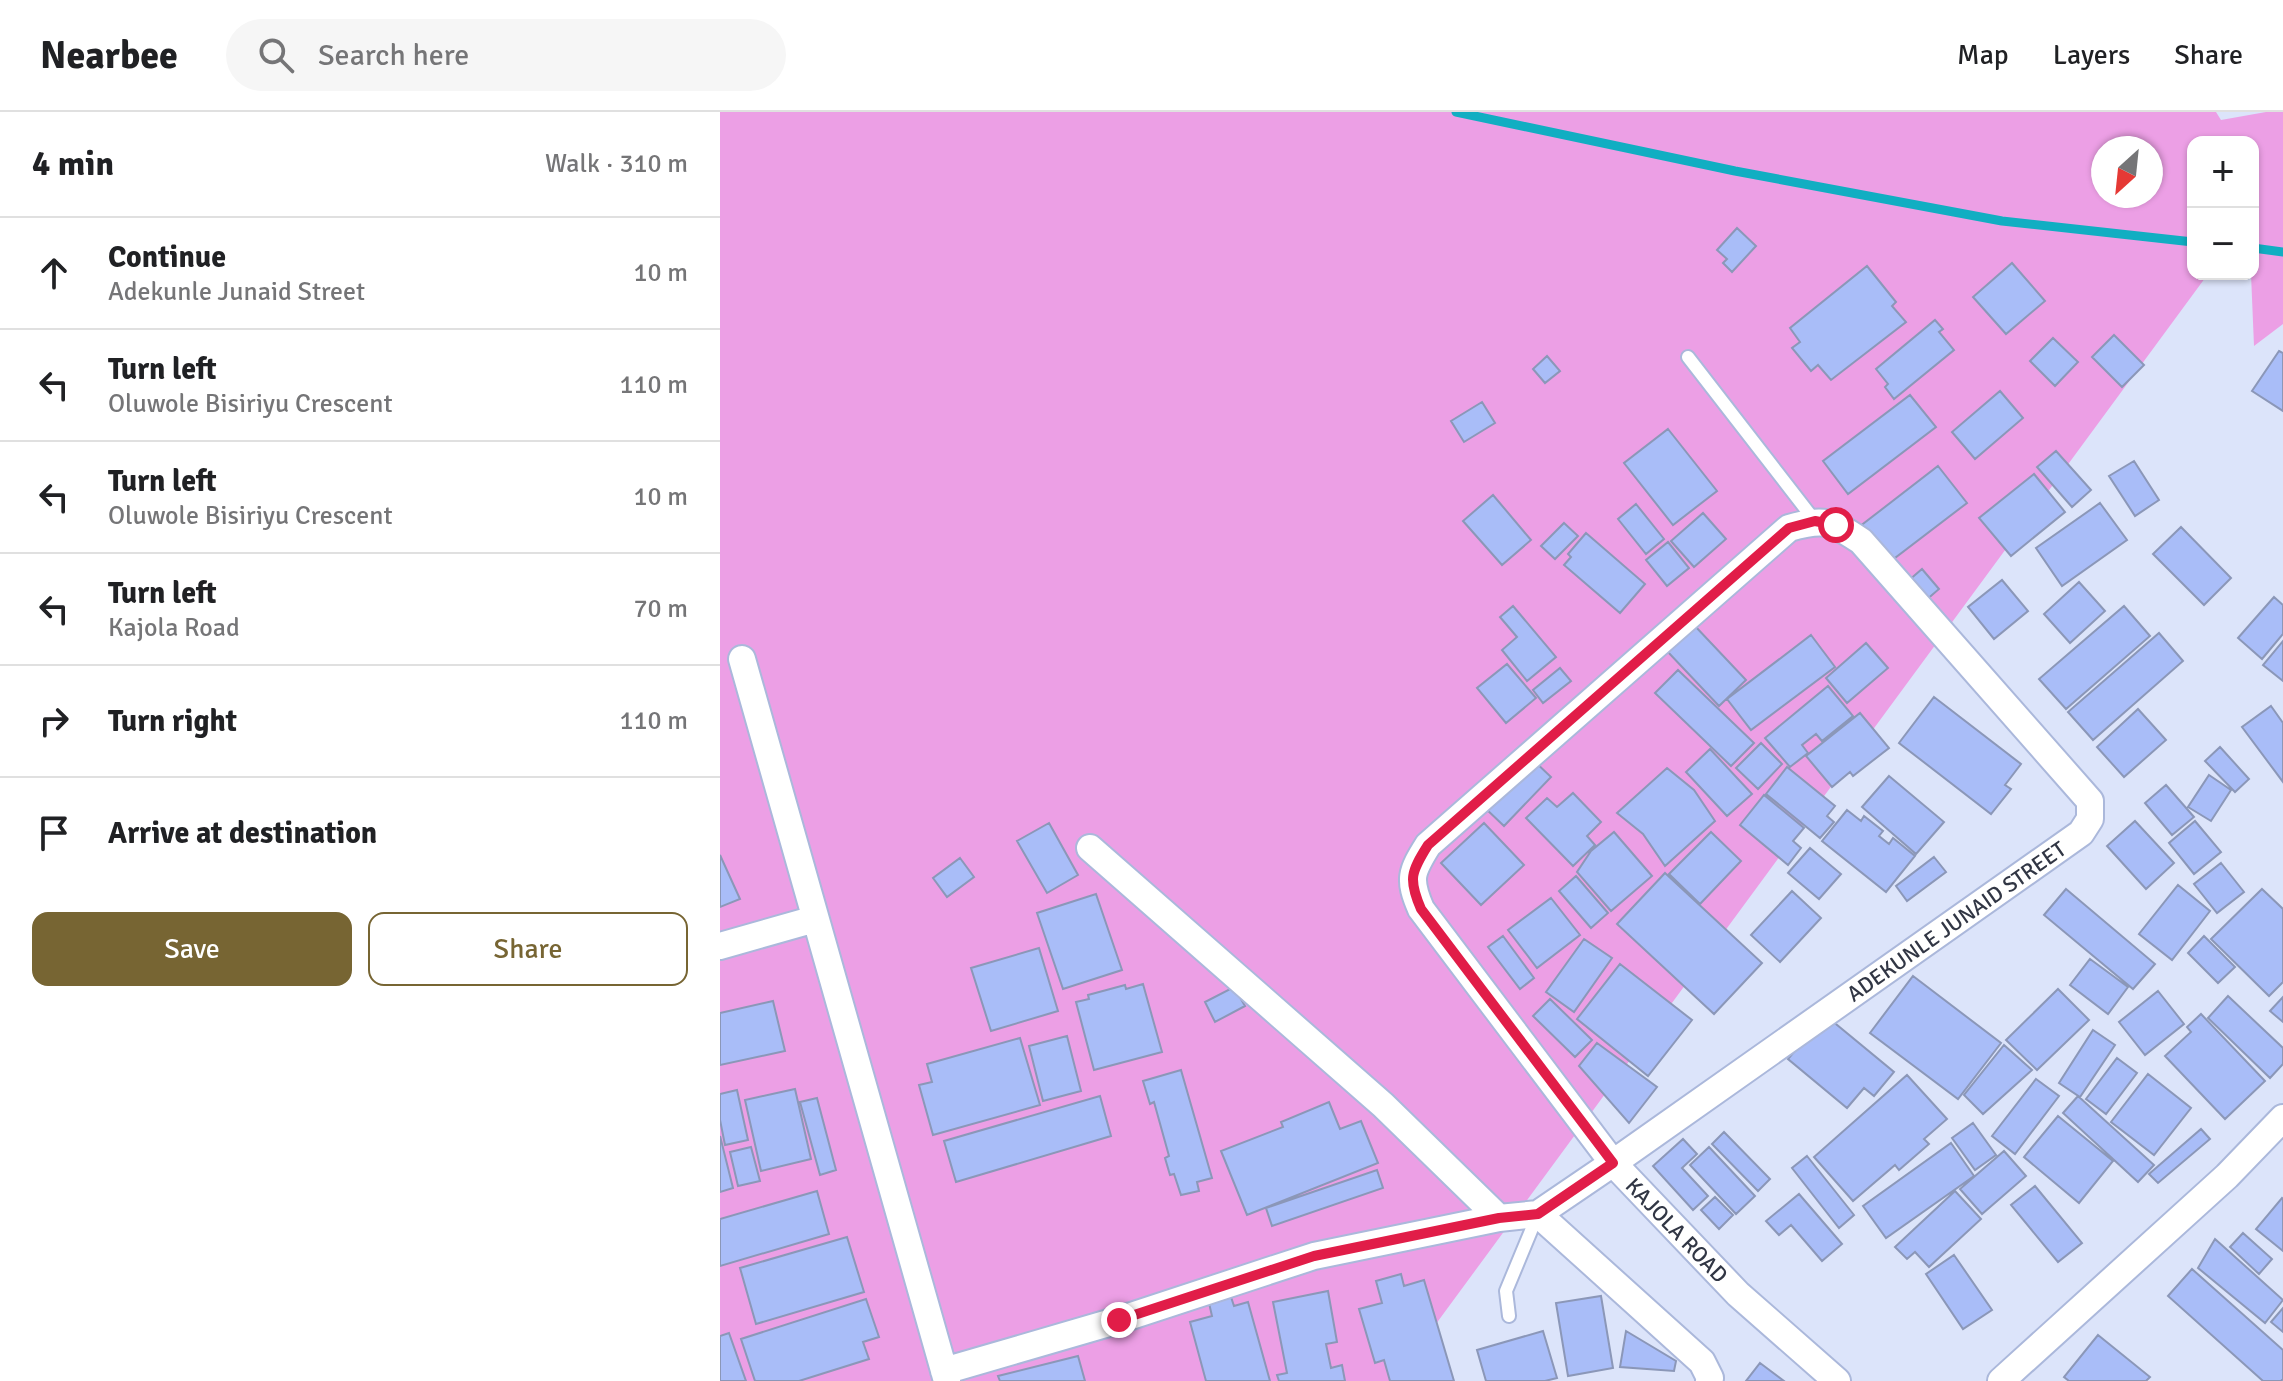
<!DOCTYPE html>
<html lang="en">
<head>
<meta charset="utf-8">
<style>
  :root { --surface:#fff; --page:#f6f6f6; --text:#202124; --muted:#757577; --line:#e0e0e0; --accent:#776533 }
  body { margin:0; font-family:Signika,sans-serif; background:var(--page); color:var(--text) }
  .controls { position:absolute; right:24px; top:24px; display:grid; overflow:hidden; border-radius:16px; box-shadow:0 2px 6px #0004 }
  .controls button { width:72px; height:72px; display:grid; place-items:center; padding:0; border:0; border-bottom:2px solid var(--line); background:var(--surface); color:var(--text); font:40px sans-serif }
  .compass { position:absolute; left:1371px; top:24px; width:72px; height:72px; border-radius:50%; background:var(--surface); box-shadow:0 2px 6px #0004; rotate:207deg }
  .stop { position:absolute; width:24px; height:24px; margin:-18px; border:6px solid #e11d48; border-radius:50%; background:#fff }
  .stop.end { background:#e11d48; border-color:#fff; box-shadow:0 2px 8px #0008 }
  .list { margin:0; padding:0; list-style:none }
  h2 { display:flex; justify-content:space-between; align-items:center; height:104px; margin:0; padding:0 32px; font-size:34px }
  h2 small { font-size:26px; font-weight:400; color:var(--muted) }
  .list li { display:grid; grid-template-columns:52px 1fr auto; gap:24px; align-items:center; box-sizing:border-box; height:112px; padding:0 32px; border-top:2px solid var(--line) }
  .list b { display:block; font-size:30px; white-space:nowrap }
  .list p { margin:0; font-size:26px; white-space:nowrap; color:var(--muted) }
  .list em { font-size:26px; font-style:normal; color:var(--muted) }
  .actions { display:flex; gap:16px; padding:24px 32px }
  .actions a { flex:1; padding:18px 0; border:2px solid var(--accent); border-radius:16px; text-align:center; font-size:28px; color:var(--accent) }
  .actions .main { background:var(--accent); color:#fff }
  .icon { flex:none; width:44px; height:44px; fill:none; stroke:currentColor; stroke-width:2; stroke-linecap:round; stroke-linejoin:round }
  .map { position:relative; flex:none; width:1563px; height:1269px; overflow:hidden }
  header { display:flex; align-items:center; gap:48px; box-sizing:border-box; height:112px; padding:0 40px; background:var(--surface); border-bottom:2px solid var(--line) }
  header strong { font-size:38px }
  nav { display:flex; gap:44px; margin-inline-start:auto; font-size:28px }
  .search { width:560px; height:72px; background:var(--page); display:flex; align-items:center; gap:20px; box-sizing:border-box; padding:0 28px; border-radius:44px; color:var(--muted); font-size:30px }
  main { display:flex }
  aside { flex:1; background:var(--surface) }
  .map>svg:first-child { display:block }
  .green { fill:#ec9fe5; fill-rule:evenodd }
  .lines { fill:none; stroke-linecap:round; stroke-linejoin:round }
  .stream { stroke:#11aec2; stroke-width:9 }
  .building { fill:#a9bdf8; stroke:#8b97b8; stroke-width:2 }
  .lane-casing { stroke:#abb8db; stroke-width:16 }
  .street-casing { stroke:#abb8db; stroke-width:30 }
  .lane { stroke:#fff; stroke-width:12 }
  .street { stroke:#fff; stroke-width:26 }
  .route { stroke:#e11d48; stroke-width:10 }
  .labels { text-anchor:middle; stroke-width:6; stroke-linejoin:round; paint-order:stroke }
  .street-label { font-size:22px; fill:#313644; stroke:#fff }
</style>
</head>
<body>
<header>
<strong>Nearbee</strong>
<div class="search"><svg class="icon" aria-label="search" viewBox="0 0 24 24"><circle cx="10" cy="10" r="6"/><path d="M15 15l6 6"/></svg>Search here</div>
<nav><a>Map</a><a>Layers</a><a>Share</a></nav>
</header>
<main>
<aside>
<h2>4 min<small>Walk · 310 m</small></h2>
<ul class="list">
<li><svg class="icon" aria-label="ahead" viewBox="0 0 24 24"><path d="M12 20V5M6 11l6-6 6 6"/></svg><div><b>Continue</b><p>Adekunle Junaid Street</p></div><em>10 m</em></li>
<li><svg class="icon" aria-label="left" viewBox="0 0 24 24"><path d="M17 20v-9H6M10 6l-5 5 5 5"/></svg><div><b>Turn left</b><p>Oluwole Bisiriyu Crescent</p></div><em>110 m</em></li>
<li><svg class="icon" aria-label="left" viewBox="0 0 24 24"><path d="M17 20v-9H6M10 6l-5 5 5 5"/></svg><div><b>Turn left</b><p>Oluwole Bisiriyu Crescent</p></div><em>10 m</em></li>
<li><svg class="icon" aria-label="left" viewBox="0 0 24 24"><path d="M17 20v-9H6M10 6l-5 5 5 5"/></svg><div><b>Turn left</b><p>Kajola Road</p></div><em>70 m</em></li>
<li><svg class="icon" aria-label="right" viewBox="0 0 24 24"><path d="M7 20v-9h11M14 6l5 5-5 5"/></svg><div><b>Turn right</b></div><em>110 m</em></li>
<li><svg class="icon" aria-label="arrive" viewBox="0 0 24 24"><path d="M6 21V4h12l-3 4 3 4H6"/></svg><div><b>Arrive at destination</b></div></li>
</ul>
<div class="actions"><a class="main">Save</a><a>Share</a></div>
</aside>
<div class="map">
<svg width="1563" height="1269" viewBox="0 0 1563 1269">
  <rect width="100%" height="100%" fill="#dce4fa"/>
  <path class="green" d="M0 0H1496L1501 8 1546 0H1563V212L1534 234 1531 162H1533V30H1473V162H1488L674 1269H0ZM1383 36H1431V84H1383Z"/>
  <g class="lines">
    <path class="stream" d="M736 0 1015 59 1282 109 1473 130
      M1533 136 1563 140"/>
  </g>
  <path class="building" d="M1017 116 1036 134 1012 160 1003 151 1007 147 997 138Z
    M1292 151 1325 189 1286 222 1253 185Z
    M1147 154 1176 190 1172 194 1186 210 1111 268 1098 253 1091 259 1072 236 1080 230 1070 216Z
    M1215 208 1223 217 1219 220 1234 238 1174 287 1165 275 1168 272 1156 257Z
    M1394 223 1424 253 1402 275 1372 245Z
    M1333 226 1358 250 1335 274 1310 249Z
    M1559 239 1563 241V299L1532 279Z
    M827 244 840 259 825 271 813 257Z
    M1280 279 1303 306 1255 347 1232 320Z
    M1190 283 1216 315 1128 382 1103 349Z
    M762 290 775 311 744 330 731 309Z
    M948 317 997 379 953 413 904 351Z
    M1336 339 1371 378 1352 395 1317 355Z
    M1414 349 1439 388 1415 404 1389 364Z
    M1218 354 1247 391 1167 452 1139 415Z
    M1314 362 1345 400 1291 444 1259 406Z
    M773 383 811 428 782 453 743 409Z
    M1380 391 1407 428 1342 474 1316 436Z
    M916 392 944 427 926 442 898 407Z
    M983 401 1006 427 974 455 951 429Z
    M844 411 858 424 835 447 821 434Z
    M1461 415 1511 466 1484 493 1433 442Z
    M866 421 925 472 900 501 844 453 851 445 848 442Z
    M948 430 969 456 947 474 926 448Z
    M1202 457 1219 477 1205 489 1188 469Z
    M1282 468 1308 499 1274 527 1248 495Z
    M1359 470 1385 499 1350 531 1324 502Z
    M1554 485 1563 493V522L1542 547 1518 526Z
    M793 494 836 545 807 569 782 538 797 525 780 505Z
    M1404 494 1430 524 1346 597 1319 567Z
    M974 513 1026 568 999 594 947 539Z
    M1439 521 1463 549 1373 628 1348 600Z
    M1091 523 1115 555 1031 618 1007 587Z
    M1563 529V569L1543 553Z
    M1146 531 1168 556 1127 591 1106 566Z
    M787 552 816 586 786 611 757 576Z
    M840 556 851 569 823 591 813 578Z
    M958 558 1034 631 1011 654 935 581Z
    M1108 574 1133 604 1102 629 1096 622 1082 633 1088 641 1070 655 1045 626Z
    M1214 585 1301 652 1285 673 1291 677 1271 702 1179 631Z
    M1551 594 1563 611V670L1522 615Z
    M1418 597 1446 628 1404 665 1377 635Z
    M1140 601 1169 636 1133 664 1130 660 1112 675 1086 644Z
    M1041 631 1062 652 1038 677 1016 656Z
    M1500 635 1529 667 1515 680 1485 649Z
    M990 637 1032 682 1007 704 966 660Z
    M811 646 831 665 784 714 764 695Z
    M1067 655 1115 694 1107 704 1114 710 1100 726 1046 682Z
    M947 656 974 678 995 709 945 754 923 722 897 701Z
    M1489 663 1511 678 1491 709 1468 695Z
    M1169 664 1224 710 1196 742 1142 695Z
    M1446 673 1474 705 1452 723 1425 691Z
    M853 681 881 710 867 724 875 733 853 754 806 706 827 686 837 695Z
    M1044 683 1084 716 1073 729 1081 736 1068 753 1020 713Z
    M1127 698 1141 709 1144 704 1163 719 1159 724 1169 732 1173 726 1195 744 1166 780 1102 729Z
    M1415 709 1454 751 1426 777 1387 734Z
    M1475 709 1501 740 1474 762 1449 731Z
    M329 711 358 763 327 781 297 729Z
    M764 711 804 753 761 793 721 751Z
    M894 720 932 764 891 799 857 760 871 739Z
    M991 720 1021 749 980 792 949 762Z
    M1090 736 1121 762 1099 787 1068 761Z
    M0 743 20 787 0 795Z
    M1214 745 1226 760 1187 789 1176 774Z
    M240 746 254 765 227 785 213 766Z
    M1501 751 1524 780 1497 801 1474 772Z
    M945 761 1042 851 994 902 897 812Z
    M856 764 888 801 871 816 839 779Z
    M1458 773 1490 799 1452 848 1419 822Z
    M1346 777 1435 852 1413 877 1324 803Z
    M1542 777 1563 797V870L1549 884 1491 827Z
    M1072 779 1101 806 1060 850 1031 823Z
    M376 782 402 858 343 877 317 801Z
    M831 786 860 823 817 856 788 818Z
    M783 824 814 866 800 877 768 835Z
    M1484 824 1515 855 1498 871 1468 841Z
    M864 827 892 846 854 900 826 880Z
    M319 836 338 899 271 919 251 856Z
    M1370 847 1408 875 1388 902 1350 873Z
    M900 852 972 908 928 964 857 907Z
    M1193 864 1281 931 1238 987 1150 921Z
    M423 872 442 940 374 958 356 890 369 887 368 883 405 873 406 877Z
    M514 875 525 894 495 910 485 890Z
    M1338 877 1369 908 1317 958 1286 928Z
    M1438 879 1464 912 1425 943 1399 910Z
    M1508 884 1563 936V952L1550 966 1488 906Z
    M1563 885V910L1550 899Z
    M830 887 872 928 855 945 813 904Z
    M53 889 65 939 0 953V901Z
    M1481 902 1545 969 1505 1007 1445 944 1471 920 1467 915Z
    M1105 903 1174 960 1154 984 1144 976 1127 996 1068 947Z
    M1373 918 1395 933 1360 985 1339 971Z
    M347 924 361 979 323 989 309 934Z
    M300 926 320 993 213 1023 199 973 212 970 207 952Z
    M877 931 937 975 909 1011 859 954Z
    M1284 933 1312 958 1263 1002 1244 983Z
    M1397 946 1417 961 1386 1002 1366 987Z
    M461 958 492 1066 477 1070 479 1079 461 1083 454 1062 450 1063 445 1046 449 1044 434 990 430 992 423 969Z
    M1428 962 1471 996 1434 1043 1391 1010Z
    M1187 963 1227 1007 1204 1027 1209 1032 1179 1058 1175 1053 1133 1089 1094 1045Z
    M1316 967 1339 984 1295 1042 1272 1024Z
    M75 977 91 1047 41 1059 25 988Z
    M17 978 28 1028 5 1033 0 1008V982Z
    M380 984 391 1024 236 1070 224 1029Z
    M1358 984 1434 1053 1418 1070 1343 1001Z
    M97 986 116 1058 100 1063 80 990Z
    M609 990 620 1017 641 1009 658 1051 527 1103 501 1039 563 1015 561 1010Z
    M1338 1004 1393 1049 1359 1091 1304 1045Z
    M1253 1011 1276 1043 1255 1058 1232 1026Z
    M1481 1017 1490 1027 1438 1071 1429 1062Z
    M1004 1020 1050 1067 1038 1079 992 1032Z
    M0 1024 13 1076 0 1080Z
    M963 1027 977 1042 962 1056 988 1084 973 1098 933 1054Z
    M1231 1031 1254 1064 1166 1126 1143 1094Z
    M31 1035 40 1069 18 1074 10 1040Z
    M989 1035 1035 1084 1016 1102 970 1053Z
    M1284 1039 1306 1064 1262 1102 1240 1077Z
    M1087 1044 1134 1103 1119 1116 1072 1056Z
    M657 1058 663 1076 552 1114 546 1096Z
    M1315 1074 1362 1131 1338 1150 1291 1093Z
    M97 1079 109 1122 0 1154V1107Z
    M1235 1079 1261 1107 1209 1155 1195 1140 1187 1147 1175 1135Z
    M1079 1082 1122 1132 1102 1149 1071 1113 1059 1123 1046 1109Z
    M995 1085 1013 1103 999 1117 981 1098Z
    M1562 1086 1563 1087V1139L1536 1117Z
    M1523 1121 1552 1147 1539 1162 1510 1135Z
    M127 1125 144 1180 36 1212 20 1156Z
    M1495 1127 1563 1188 1545 1211 1478 1156Z
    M1234 1143 1272 1198 1243 1217 1206 1162Z
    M1472 1157 1563 1238V1267L1561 1269H1543L1448 1184Z
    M681 1162 684 1174 704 1168 734 1269H670L664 1248 655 1251 639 1197 662 1191 656 1169Z
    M608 1179 617 1230 606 1232 611 1256 622 1253 625 1269H559L557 1263 567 1261 553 1190Z
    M881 1184 893 1256 848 1264 836 1191Z
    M511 1185 514 1194 528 1190 550 1269H486L470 1210 492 1204 489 1191Z
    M146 1187 159 1225 143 1230 149 1247 79 1269H35L21 1227Z
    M1563 1196V1220L1551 1210Z
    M823 1219 837 1266 825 1269H766L757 1238Z
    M906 1219 956 1249 954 1259 900 1255Z
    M9 1221 26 1269H0V1224Z
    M1378 1223 1430 1265 1426 1269H1349L1344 1265Z
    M358 1244 365 1269H280L278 1264Z
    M1040 1251 1064 1269H1026Z"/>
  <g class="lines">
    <defs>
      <path id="lane" d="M968 245 1095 409
        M789 1204 786 1179 818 1102"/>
      <path id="street" d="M22 547 227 1269
        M370 736 663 993 779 1106
        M0 834 95 807
        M818 1102 982 1250 990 1266 989 1269
        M224 1259 399 1208 594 1144 779 1106 818 1102 893 1051 1361 721 1370 707V689L1141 429C1111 409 1105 406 1069 416L708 733C691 760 688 767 701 797L893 1051 1018 1182 1117 1269
        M1281 1269 1507 1064 1563 1006"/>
    </defs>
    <use href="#lane" class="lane-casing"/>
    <use href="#street" class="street-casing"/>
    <use href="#lane" class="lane"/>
    <use href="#street" class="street"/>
  </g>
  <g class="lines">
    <path class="route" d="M399 1208 594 1144 779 1106 818 1102 893 1051 701 797C688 767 691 760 708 733L1069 416 1095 409 1116 413"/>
  </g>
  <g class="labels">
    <g class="street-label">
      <text transform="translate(1236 809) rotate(-35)" y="8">ADEKUNLE JUNAID STREET</text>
      <text transform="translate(957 1118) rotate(46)" y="8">KAJOLA ROAD</text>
    </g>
  </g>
</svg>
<div class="controls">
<button>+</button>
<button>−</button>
</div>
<svg class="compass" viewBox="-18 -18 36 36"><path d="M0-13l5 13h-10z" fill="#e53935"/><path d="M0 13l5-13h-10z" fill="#757577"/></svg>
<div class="stop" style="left:1116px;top:413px"></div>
<div class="stop end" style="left:399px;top:1208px"></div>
</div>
</main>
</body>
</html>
